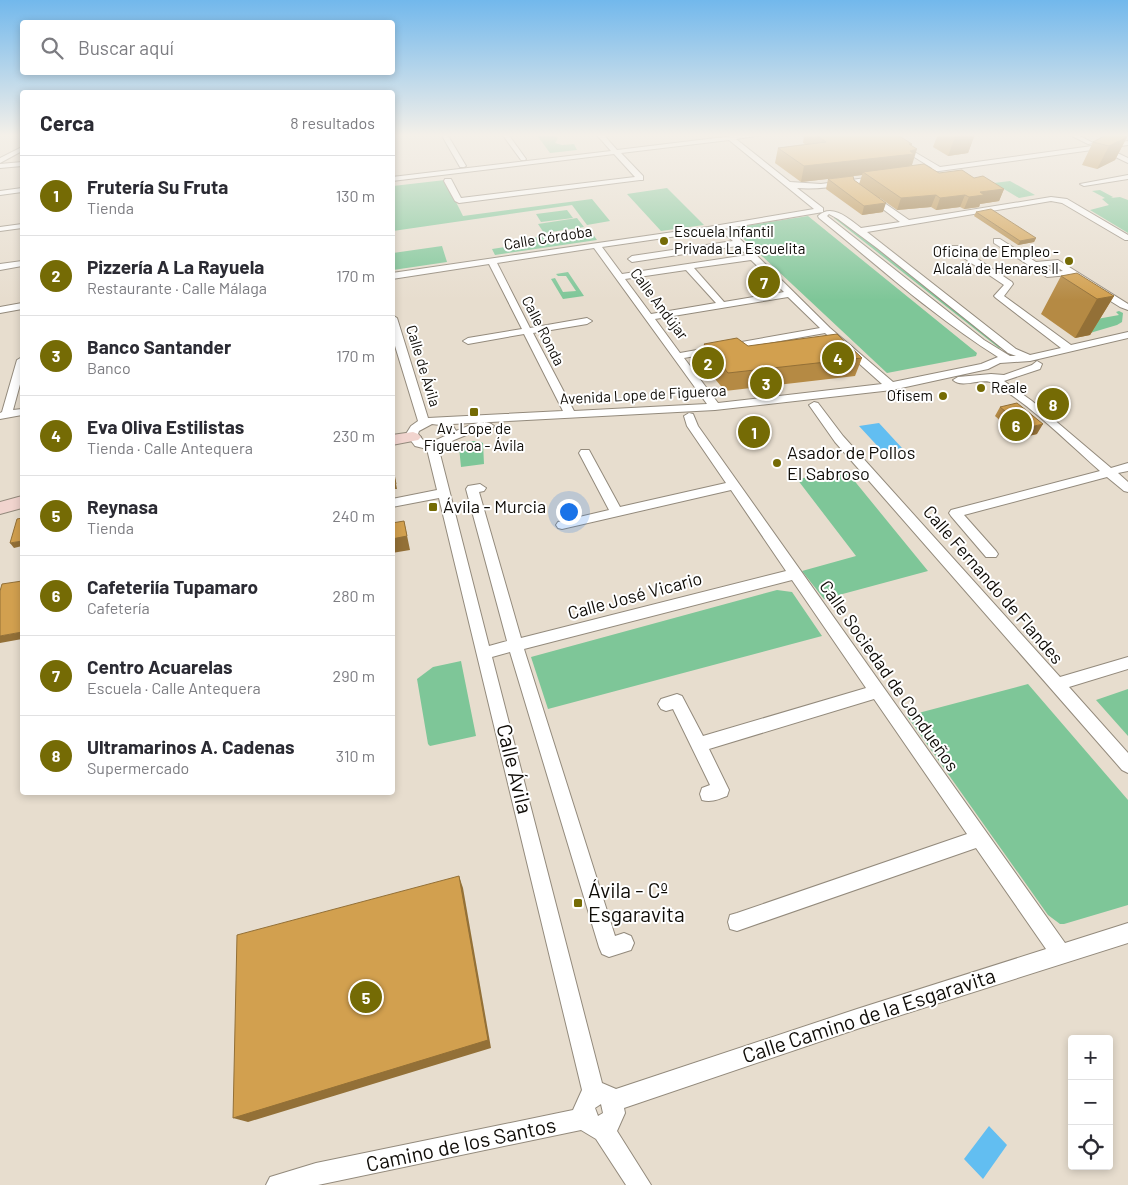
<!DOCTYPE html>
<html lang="es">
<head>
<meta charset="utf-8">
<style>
  :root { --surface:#fff; --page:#f7f7f7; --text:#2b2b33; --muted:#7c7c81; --line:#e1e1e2; --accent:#756b05 }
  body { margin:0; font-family:Barlow,sans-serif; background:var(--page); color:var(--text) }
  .controls { position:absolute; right:15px; bottom:15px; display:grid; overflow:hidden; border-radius:5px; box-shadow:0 2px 8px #0003 }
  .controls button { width:45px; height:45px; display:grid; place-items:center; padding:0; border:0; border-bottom:1px solid var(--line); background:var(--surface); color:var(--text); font:25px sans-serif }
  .you { position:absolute; left:568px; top:511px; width:18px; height:18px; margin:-12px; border:4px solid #fff; border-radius:50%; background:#1a73e8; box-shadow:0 0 0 8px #1a73e833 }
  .badge { display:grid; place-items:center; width:32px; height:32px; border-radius:50%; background:var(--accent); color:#fff; font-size:16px; font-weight:700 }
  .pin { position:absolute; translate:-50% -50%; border:2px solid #fff; box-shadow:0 1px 5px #0006 }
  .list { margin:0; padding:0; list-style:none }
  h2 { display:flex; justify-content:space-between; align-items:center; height:65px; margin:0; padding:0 20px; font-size:21px }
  h2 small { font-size:16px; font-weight:400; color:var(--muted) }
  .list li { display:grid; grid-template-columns:32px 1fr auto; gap:15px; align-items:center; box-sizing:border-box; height:80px; padding:0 20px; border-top:1px solid var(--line) }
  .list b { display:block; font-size:19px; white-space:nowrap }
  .list p { margin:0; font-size:16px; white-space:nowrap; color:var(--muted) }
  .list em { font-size:16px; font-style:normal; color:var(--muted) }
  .icon { flex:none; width:28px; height:28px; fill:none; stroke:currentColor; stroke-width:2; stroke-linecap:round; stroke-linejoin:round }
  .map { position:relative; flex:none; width:1128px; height:1185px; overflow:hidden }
  .search { position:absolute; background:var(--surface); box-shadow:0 2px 8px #0003; left:20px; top:20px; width:375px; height:55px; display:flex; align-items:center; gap:12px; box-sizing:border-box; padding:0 18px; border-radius:5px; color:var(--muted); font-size:19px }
  .panel { position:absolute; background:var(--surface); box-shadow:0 2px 8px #0003; left:20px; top:90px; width:375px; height:705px; border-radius:5px }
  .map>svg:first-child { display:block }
  .green { fill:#7ec698 }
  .water { fill:#62bef1 }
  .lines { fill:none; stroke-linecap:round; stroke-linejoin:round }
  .street-casing { stroke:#938a7c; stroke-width:2 }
  .secondary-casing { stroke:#938a7c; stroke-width:2 }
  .street { fill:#fff; fill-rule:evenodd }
  .secondary { fill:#f1d4ce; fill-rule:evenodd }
  .wall { fill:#b58a44 }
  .shaded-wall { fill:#937037 }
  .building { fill:#d2a04f; stroke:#937037 }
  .poi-dot { fill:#756b05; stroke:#fff; stroke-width:2 }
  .labels { text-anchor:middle; stroke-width:4; stroke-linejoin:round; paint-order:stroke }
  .far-poi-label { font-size:15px; fill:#0f0c07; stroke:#fff; text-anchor:start }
  .far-street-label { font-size:15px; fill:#0f0c07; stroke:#fff }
  .poi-label { font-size:18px; fill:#0f0c07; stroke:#fff; text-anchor:start }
  .street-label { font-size:18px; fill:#0f0c07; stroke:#fff }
  .near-street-label { font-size:21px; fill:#0f0c07; stroke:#fff }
  .near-poi-label { font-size:21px; fill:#0f0c07; stroke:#fff; text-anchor:start }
</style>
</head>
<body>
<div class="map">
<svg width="1128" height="1185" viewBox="0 0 1128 1185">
  <rect width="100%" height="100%" fill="#e7ddce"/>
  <path class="green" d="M536 134H548L558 138 555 143 562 145 574 144 577 150 550 153Z
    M445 180 463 216 592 199 610 221 587 225 572 205 393 231V186Z
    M1010 181 1035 195 1019 198 994 183Z
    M667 188 704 225 661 231 627 194Z
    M1100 190 1113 197 1111 198 1120 197 1128 200V233L1090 210 1109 205 1102 199 1105 198 1092 191Z
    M567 210 573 218 541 222 536 214Z
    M808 216 977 353 976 356 887 373 732 228Z
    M577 218 584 227 544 233 538 224Z
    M834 218H839L1006 349 999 348Z
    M590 230 597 240 495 255 492 249 533 243 531 238Z
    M442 246 447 262 393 270V253Z
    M568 272 584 296 563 299 551 279 555 278 563 292 576 291 566 276H558L556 274Z
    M1119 311 1123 313 1122 322 1117 325 1090 333 1075 323 1119 315 1116 312Z
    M469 441H478L483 443 484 464 461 467 459 447 462 443Z
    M848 473 928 571 824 599 802 571 856 556 797 479 810 477 813 480Z
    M777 590 792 592 822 636 548 709 531 657Z
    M461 661 476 736 430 746 428 744 417 679 433 667Z
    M1028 684 1128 800V905L1064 924H1060L1048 915 907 716Z
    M1128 689V736L1096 700Z"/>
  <path class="water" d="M879 423 902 448 883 452 859 426Z
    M989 1126 1007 1145 983 1179 964 1159Z"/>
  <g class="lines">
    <defs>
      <path id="street" d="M441 134H447L466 166 464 167H460Z
        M502 134H508L526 159 525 160H521Z
        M596 134H603L617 150 749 134H768L736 139 790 182 821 184 881 176V180H878C851 184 824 190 797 188L823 208V212L723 229 733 232 830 328 893 382 981 364 998 357C934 317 877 265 819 218L818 216C832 203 849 219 861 228L900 222 867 197 866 195 870 193 909 220 1051 197 1067 199 1128 235V240H1125L1062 203 1051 201 867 232 1016 349 1030 355 1061 348 996 298 994 296 1004 285 952 250V246H958L1012 282 1013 284 1004 296 1071 345 1128 332V338L1030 361 1000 363 988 369 892 390 715 410 452 424 456 431C467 427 484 417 494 426L492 428 481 429 454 440 439 448V450L489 646 507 641 466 489 468 486 480 484 486 488 484 491 479 492 521 638 786 571 731 490 562 529 558 528 556 525 558 522 609 510 579 453 581 450H589L620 507 726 483 687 426 684 416 689 413 693 414 698 426 1065 943 1128 923V943L857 1029 624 1108 625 1113 617 1131 651 1185H626L596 1139 581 1130 318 1185H266L270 1177 316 1163 573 1110 582 1090 439 498 392 507V499L437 490 427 449 415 446 406 434 411 426 418 421 392 336V315L397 318 428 418 563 411 524 334 468 344 463 341 468 338 522 329 489 264 392 279V273L708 227 814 209 729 140 621 153 643 176V180H640L459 203 455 201 444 181 445 179H451L461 198 635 177 614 154 392 181V177L611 151ZM829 214 838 219 877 248 1008 353 1016 356H1010L984 340 827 216ZM712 231 727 236 733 241 632 256 628 259 632 262 737 246 747 255 622 274 602 247ZM594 248 707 404 574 411 533 333 587 324 592 321 587 318 530 328 497 263ZM751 260 784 292 724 302 694 268ZM686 270 716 303 651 314 625 279ZM788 297 820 328 680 353 655 319ZM825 333 882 384 718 403 684 358ZM432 424 440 425 445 430V436L434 441 423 440 418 434 419 431ZM792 580 866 688 703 736 682 696 677 694 661 699 658 704 661 709 666 711 673 709 710 785 702 788 700 794 702 800C711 803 719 799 727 796L729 790 709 749 874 699 967 834 737 913 730 915 728 922 730 929 737 931 976 848 1046 949 857 1009 616 1089 602 1083 492 657 510 652 599 947 602 954 609 957 631 950 634 943 631 936 624 933 615 936 524 649ZM601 1104 603 1113 598 1116 595 1108Z
        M877 134H884L940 167 1128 141V145L1107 148 1128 158V163L1099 149 917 174H914V170L932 168Z
        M1068 134H1076L1093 143 1088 144Z
        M22 147V151L0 163V158Z
        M22 162V166L0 168V164Z
        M1128 175V179L1084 186 1080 184Z
        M22 188V192L0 195V191Z
        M22 224V228L0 231V227Z
        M994 239H1000L1036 262 1058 260 1128 304V310L1120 307 1069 275 1047 277 994 243ZM1054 265 1063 271 1052 272 1043 266Z
        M22 261V266L0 270V264Z
        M22 303V309L0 313V307Z
        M22 357V377L13 410 22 409V415L0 419V413L2 412 17 360Z
        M1037 361 1042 364 1040 369 1004 381 1032 401 1111 468 1128 463V471L1118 473 1128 482V492L1124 491 1107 477 964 515 996 551 998 554 996 557H986L951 516 949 513 951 510 1100 471C1066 441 1032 406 993 383 982 377 963 389 953 380L958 377 991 374 1004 375 1032 365Z
        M814 402 818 403 843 436 1060 677 1128 657V669L1069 687 1128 753V773L1122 770 835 442 809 405Z"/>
      <path id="secondary" d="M413 432 418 434 421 437 418 440 392 445V435Z
        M22 496V508L0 514V502Z"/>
    </defs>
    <use href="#street" class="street-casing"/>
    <use href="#secondary" class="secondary-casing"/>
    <use href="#street" class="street"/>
    <use href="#secondary" class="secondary"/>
  </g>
  <path class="wall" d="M803 134H896L912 146V165L910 166 939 173 974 178 1004 189 999 201 980 204 979 207 964 209 960 207 936 210 931 207 897 210 880 198 883 212 862 215 826 189 828 179 854 180 859 184 862 175 801 182 775 163 778 148 805 144 803 143 804 135Z
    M938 134H975L968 153 948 156 933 147Z
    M1127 137 1115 160 1097 169 1082 165 1093 142Z
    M976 212 1036 238 1034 242 1018 245 974 216Z
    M1061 276 1114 296 1090 335 1075 338 1041 314Z
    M704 344 862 358 855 376 725 391 701 362Z
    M1000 407 1037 434 1020 438 995 416Z"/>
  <path class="shaded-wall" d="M956 134H975L968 153 948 156Z
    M1127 137 1115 160 1097 169 1109 146Z
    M909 144H912L910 151 917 149 912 165H910L909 169 863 172 862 175 801 182 804 166Z
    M1004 189 999 201 980 204 979 207 964 209 969 197 980 192Z
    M936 195 931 207 897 210 901 198Z
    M965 195 960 207 936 210 940 198Z
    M886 203 883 212 862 215 864 206Z
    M1036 238 1034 242 1018 245 1020 241Z
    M1114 296 1090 335 1075 338 1097 299Z
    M1043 424 1037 434 1020 438 1026 428Z
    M392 463 397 489H392Z
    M404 521 410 550 392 553V539Z
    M22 541V546L14 548 10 543Z
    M22 632V639L0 643V636Z
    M459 876 463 888 491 1048 248 1122 233 1118Z"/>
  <path class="building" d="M815 134H896L912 144H909L917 149 910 151 914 154 804 166 778 148 826 142Z
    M1108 134H1116L1127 137 1109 146 1093 142Z
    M924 164 939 173 962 170 974 178 983 176 1004 189 980 192 984 195 969 197 965 195 940 198 936 195 901 198 863 172Z
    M853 176 854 180 886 203 864 206 828 179Z
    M991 209 1036 238 1020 241 976 212Z
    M1077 273 1114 296 1097 299 1061 276Z
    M837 334 862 358 728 373 704 344 737 338 748 346Z
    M1017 403 1043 424 1026 428 1000 407Z
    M392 464 396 484 392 485Z
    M22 518V541L10 543 17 519Z
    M404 521 407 536 392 539V523Z
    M22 581V632L0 636V591L2 584Z
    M459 876 488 1040 233 1118 237 935Z"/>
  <linearGradient id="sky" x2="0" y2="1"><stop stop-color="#72b8ec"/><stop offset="0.45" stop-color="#f4f0e9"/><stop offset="1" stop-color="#f4f0e9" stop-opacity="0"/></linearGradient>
  <rect width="1128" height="300" fill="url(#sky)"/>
  <g class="poi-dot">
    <circle cx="664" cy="241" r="5"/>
    <circle cx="1069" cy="261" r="5"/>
    <circle cx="981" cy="388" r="5"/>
    <circle cx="943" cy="396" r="5"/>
    <rect x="469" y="407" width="10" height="10" rx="2.5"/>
    <circle cx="777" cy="463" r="5"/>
    <rect x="428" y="502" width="10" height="10" rx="2.5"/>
    <rect x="573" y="898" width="10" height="10" rx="2.5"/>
  </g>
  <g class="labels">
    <g class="far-poi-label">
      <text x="674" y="237">Escuela Infantil<tspan x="674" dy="17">Privada La Escuelita</tspan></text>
      <text x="1059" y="257" text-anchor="end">Oficina de Empleo -<tspan x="1059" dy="17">Alcalá de Henares II</tspan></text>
      <text x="991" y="393">Reale</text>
      <text x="933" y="401" text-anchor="end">Ofisem</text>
      <text x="474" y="434" text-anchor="middle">Av. Lope de<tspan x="474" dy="17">Figueroa - Ávila</tspan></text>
    </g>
    <g class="far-street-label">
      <text transform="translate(548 238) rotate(-9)" y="5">Calle Córdoba</text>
      <text transform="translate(659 304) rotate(53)" y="5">Calle Andújar</text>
      <text transform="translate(543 331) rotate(63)" y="5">Calle Ronda</text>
      <text transform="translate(423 366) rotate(73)" y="5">Calle de Ávila</text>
      <text transform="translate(643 395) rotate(-3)" y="5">Avenida Lope de Figueroa</text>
    </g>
    <g class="poi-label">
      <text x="787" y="459">Asador de Pollos<tspan x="787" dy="21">El Sabroso</tspan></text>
      <text x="443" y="513">Ávila - Murcia</text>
    </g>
    <g class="street-label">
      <text transform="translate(993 585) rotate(49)" y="6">Calle Fernando de Flandes</text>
      <text transform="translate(635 596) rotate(-15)" y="6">Calle José Vicario</text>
      <text transform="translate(889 676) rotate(55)" y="6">Calle Sociedad de Condueños</text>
    </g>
    <g class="near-street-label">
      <text transform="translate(514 769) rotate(76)" y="7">Calle Ávila</text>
      <text transform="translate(869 1016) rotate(-18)" y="7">Calle Camino de la Esgaravita</text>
      <text transform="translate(461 1145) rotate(-12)" y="7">Camino de los Santos</text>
    </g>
    <g class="near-poi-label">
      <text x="588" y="898">Ávila - Cº<tspan x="588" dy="24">Esgaravita</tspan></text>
    </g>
  </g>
</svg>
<div class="controls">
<button>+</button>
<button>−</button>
<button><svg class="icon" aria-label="locate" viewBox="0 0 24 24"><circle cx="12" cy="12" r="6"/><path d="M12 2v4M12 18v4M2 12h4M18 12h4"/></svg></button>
</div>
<div class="you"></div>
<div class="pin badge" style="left:754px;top:432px">1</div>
<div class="pin badge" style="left:708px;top:363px">2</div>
<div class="pin badge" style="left:766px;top:383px">3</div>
<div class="pin badge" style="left:838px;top:358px">4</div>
<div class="pin badge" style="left:366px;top:997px">5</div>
<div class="pin badge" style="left:1016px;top:425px">6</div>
<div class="pin badge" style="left:764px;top:282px">7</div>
<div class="pin badge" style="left:1053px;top:404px">8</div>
<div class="search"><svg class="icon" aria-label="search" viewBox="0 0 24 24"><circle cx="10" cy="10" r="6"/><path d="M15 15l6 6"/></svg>Buscar aquí</div>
<section class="panel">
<h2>Cerca<small>8 resultados</small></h2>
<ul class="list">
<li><span class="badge">1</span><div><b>Frutería Su Fruta</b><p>Tienda</p></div><em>130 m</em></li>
<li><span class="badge">2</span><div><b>Pizzería A La Rayuela</b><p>Restaurante · Calle Málaga</p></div><em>170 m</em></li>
<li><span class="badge">3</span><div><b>Banco Santander</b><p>Banco</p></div><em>170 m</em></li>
<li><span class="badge">4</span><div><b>Eva Oliva Estilistas</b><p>Tienda · Calle Antequera</p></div><em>230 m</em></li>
<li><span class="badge">5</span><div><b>Reynasa</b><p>Tienda</p></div><em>240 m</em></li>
<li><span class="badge">6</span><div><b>Cafeteriía Tupamaro</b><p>Cafetería</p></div><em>280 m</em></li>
<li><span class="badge">7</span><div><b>Centro Acuarelas</b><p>Escuela · Calle Antequera</p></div><em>290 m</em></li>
<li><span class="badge">8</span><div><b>Ultramarinos A. Cadenas</b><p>Supermercado</p></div><em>310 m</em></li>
</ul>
</section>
</div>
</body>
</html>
